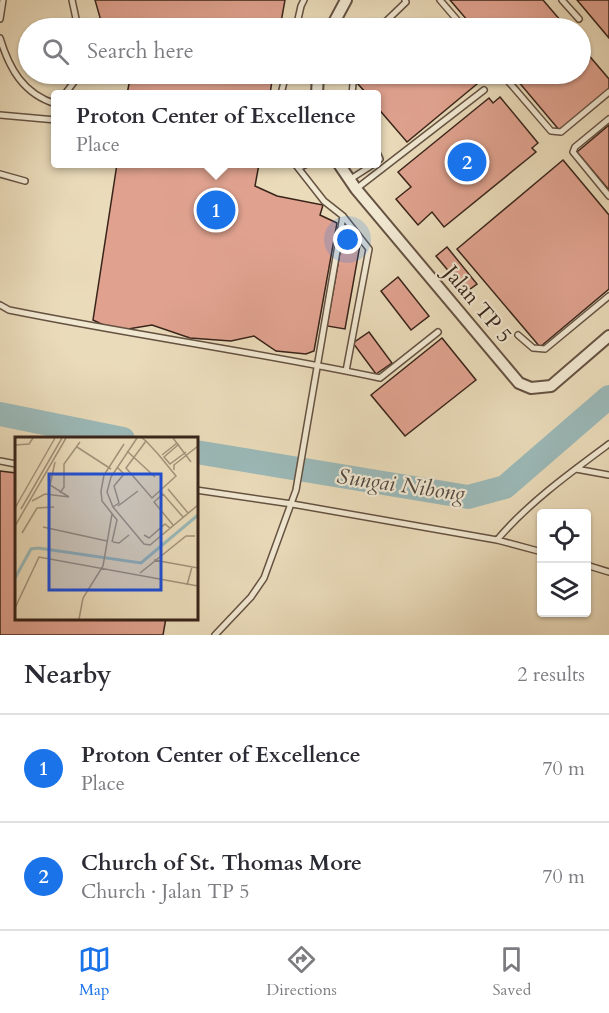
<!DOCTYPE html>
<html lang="en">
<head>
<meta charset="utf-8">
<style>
  :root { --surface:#fff; --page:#f2f2f3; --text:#2b2b33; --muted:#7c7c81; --line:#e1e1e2; --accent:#1a73e8 }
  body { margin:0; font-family:Cardo,serif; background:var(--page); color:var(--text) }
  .controls { position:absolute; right:18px; bottom:18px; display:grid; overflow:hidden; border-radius:6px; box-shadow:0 2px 4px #0004 }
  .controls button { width:54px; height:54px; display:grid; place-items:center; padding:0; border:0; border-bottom:2px solid var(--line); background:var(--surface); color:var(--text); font:30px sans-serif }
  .you { position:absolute; left:348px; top:240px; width:21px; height:21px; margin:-15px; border:4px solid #fff; border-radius:50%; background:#1a73e8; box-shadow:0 0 0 9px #1a73e833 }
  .badge { display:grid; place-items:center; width:39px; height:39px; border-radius:50%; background:var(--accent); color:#fff; font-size:20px; font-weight:700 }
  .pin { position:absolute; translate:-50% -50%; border:3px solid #fff; box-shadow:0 2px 6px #0006 }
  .popup { position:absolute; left:51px; top:90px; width:330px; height:78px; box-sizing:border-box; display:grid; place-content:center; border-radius:6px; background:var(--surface); filter:drop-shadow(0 2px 4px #0005); font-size:20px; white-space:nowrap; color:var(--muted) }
  .popup b { font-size:22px; color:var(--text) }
  .popup::after { content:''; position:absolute; left:50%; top:100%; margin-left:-12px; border:12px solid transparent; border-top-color:var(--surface) }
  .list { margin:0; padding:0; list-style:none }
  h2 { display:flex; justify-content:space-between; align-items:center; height:78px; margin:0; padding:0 24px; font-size:26px }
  h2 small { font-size:20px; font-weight:400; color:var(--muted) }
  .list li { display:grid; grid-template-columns:39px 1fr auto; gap:18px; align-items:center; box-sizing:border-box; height:108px; padding:0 24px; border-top:2px solid var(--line) }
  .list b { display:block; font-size:22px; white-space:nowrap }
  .list p { margin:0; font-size:20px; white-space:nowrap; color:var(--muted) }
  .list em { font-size:20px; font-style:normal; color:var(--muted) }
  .icon { flex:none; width:33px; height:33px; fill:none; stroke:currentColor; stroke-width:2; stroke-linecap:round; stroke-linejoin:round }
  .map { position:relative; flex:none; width:609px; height:635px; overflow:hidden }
  .search { position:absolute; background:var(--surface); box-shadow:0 2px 4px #0004; left:18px; right:18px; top:18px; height:66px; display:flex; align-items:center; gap:15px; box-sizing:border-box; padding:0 21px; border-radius:33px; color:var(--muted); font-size:22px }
  .sheet { height:294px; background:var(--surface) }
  nav { display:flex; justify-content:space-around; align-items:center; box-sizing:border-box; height:84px; border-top:2px solid var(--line); background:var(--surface); font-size:16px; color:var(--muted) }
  nav a { display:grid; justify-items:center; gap:3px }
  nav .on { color:var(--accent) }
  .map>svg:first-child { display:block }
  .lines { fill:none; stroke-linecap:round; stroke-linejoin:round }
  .river { stroke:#9bb9b8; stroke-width:24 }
  .building { fill:#e0a28f; stroke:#39241a; stroke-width:1.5 }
  .service-casing { stroke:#655242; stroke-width:8 }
  .minor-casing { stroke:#655242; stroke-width:14 }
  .service { stroke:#f1e8d2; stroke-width:5 }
  .minor { stroke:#f1e8d2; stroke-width:10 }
  .labels { text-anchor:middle; stroke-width:4.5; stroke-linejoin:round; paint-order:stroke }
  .street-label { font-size:21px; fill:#39241a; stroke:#f1e8d2 }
  .water-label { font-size:22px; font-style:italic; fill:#524942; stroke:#f1e8d2 }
  .inset-river { fill:none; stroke:#9bb9b8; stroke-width:3 }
  .inset-road { fill:none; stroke:#a3927a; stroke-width:1.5 }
  .view { fill:#1d4ed8; fill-opacity:0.15; stroke:#1d4ed8; stroke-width:3 }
  .inset-edge { fill:none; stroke:#39241a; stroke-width:3 }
</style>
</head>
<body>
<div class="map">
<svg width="609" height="635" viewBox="0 0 609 635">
  <rect width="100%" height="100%" fill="#eadbba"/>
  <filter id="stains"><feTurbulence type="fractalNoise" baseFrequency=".00333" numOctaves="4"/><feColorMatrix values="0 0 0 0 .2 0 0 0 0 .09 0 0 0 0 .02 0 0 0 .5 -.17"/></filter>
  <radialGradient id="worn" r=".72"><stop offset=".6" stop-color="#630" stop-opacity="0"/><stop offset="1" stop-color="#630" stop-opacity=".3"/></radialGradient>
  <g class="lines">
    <path class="river" d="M0 414 123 439
      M196 452 468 497 505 487 609 397"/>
  </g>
  <path class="building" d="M95 0H285L280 28H103Z
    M450 0H543L567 28H474Z
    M577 0H609V38Z
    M434 22 440 28H426Z
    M580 45 609 79V90L560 131 512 74H580Z
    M131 74H273L270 94H127Z
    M372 74H478L483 79 407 142 376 106V94H367L358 84Z
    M500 97 538 143 532 148 536 152 444 227 432 212 418 225 396 199 411 187 398 172 489 98 493 103Z
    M609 125V190L577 152Z
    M563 160 609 215V289L540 347 457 249Z
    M117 164H259L255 186 277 196 323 205 320 215 337 223 314 351 306 354 276 351 254 336 231 341 190 338 152 325 116 331 93 320Z
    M342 241 360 245 345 329 327 326Z
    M447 247 477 284 466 292 436 256Z
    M398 277 429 316 411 330 381 291Z
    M369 332 392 363 376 374 353 343Z
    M442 338 476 380 405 436 371 395Z
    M0 471 16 473V618H166L163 635H0Z"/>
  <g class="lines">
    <defs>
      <path id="service" d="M72 0 78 28
        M440 0 464 28
        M562 0 579 19
        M0 19 3 0
        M296 28 301 6 304 0
        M379 28 406 2 405 0
        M0 38C9 68 23 94 56 104
        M502 74 551 131 561 132 609 92
        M65 94 80 74
        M281 94 286 74
        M352 94 354 74
        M0 115 56 120
        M609 119 575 147 573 152 609 196
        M376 150 380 159 376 162
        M295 164 324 201 343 216 369 249 346 371
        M298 168 307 164
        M0 174 25 181
        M349 180 374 164
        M356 189 484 90
        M0 305 9 310C133 335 257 352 380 378L438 332
        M518 335 533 348 545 349 609 296
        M0 461 16 464
        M576 469 609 475
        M196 490 292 504 497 540 542 552
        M497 540C527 504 571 472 609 444
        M586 565 609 572
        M215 635 251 597 264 578 296 490 343 216"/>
      <path id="minor" d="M331 28 346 0
        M317 94 318 74
        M339 164 356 189 519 383 531 388 551 386 609 336"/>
    </defs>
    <use href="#service" class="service-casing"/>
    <use href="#minor" class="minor-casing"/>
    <use href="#service" class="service"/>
    <use href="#minor" class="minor"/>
  </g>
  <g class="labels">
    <g class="street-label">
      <text transform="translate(478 304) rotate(50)" y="7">Jalan TP 5</text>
    </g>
    <g class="water-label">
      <text transform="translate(401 484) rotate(8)" y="8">Sungai Nibong</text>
    </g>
  </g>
  <g transform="translate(15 437)">
    <rect width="183" height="183" fill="#eadbba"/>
    <path class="inset-river" d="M0 141 16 112 23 111 126 126 183 78"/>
    <path class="inset-road" d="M122 1 96 40 92 55 98 70 129 107 135 108 183 68M127 1 131 4 143 17 161 39 137 61 111 31 131 4M158 1 176 25M164 7 149 20 155 27 171 15M0 8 14 7 18 1M62 10 96 32M112 14 140 40M147 18 162 6M159 33V28L183 9M153 52 173 76M45 56 49 50V27L65 5M17 64 30 57 54 60 35 48 40 25M103 69 123 54M98 70 104 66 99 49 109 37 102 30M0 71 40 1M6 72 47 1M158 88 139 65 148 57 168 80M0 89 51 1M28 90 92 104M7 96 22 71 39 70M129 98 134 101 150 87 155 91M97 105 102 83 87 64 86 54 89 38 109 7M98 105 104 106 114 98M139 123 183 131M125 136 171 99H180M172 148 177 130M0 171 24 120 183 149M64 182 68 161 88 129 97 77"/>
    <path class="view" d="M34 37H146V153H34Z"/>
    <rect width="183" height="183" class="inset-edge"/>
  </g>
  <rect width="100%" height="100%" filter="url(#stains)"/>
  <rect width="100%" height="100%" fill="url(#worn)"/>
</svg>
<div class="controls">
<button><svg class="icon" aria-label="locate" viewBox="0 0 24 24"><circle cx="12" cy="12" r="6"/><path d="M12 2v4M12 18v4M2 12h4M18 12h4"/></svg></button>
<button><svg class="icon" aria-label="layers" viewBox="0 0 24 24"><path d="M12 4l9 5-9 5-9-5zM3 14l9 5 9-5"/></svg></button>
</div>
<div class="you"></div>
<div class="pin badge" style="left:216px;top:210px">1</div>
<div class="popup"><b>Proton Center of Excellence</b>Place</div>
<div class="pin badge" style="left:467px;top:162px">2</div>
<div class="search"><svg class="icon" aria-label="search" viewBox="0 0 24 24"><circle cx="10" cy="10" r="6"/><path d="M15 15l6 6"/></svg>Search here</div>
</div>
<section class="sheet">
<h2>Nearby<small>2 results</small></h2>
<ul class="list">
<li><span class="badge">1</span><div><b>Proton Center of Excellence</b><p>Place</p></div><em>70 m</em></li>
<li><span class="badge">2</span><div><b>Church of St. Thomas More</b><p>Church · Jalan TP 5</p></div><em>70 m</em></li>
</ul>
</section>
<nav>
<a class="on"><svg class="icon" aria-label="map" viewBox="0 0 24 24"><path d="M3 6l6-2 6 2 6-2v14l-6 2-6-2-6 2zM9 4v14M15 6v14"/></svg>Map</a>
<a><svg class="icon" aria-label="directions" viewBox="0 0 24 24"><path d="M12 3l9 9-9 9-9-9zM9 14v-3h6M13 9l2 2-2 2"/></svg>Directions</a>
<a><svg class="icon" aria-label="saved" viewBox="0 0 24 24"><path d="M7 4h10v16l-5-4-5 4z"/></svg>Saved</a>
</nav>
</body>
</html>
